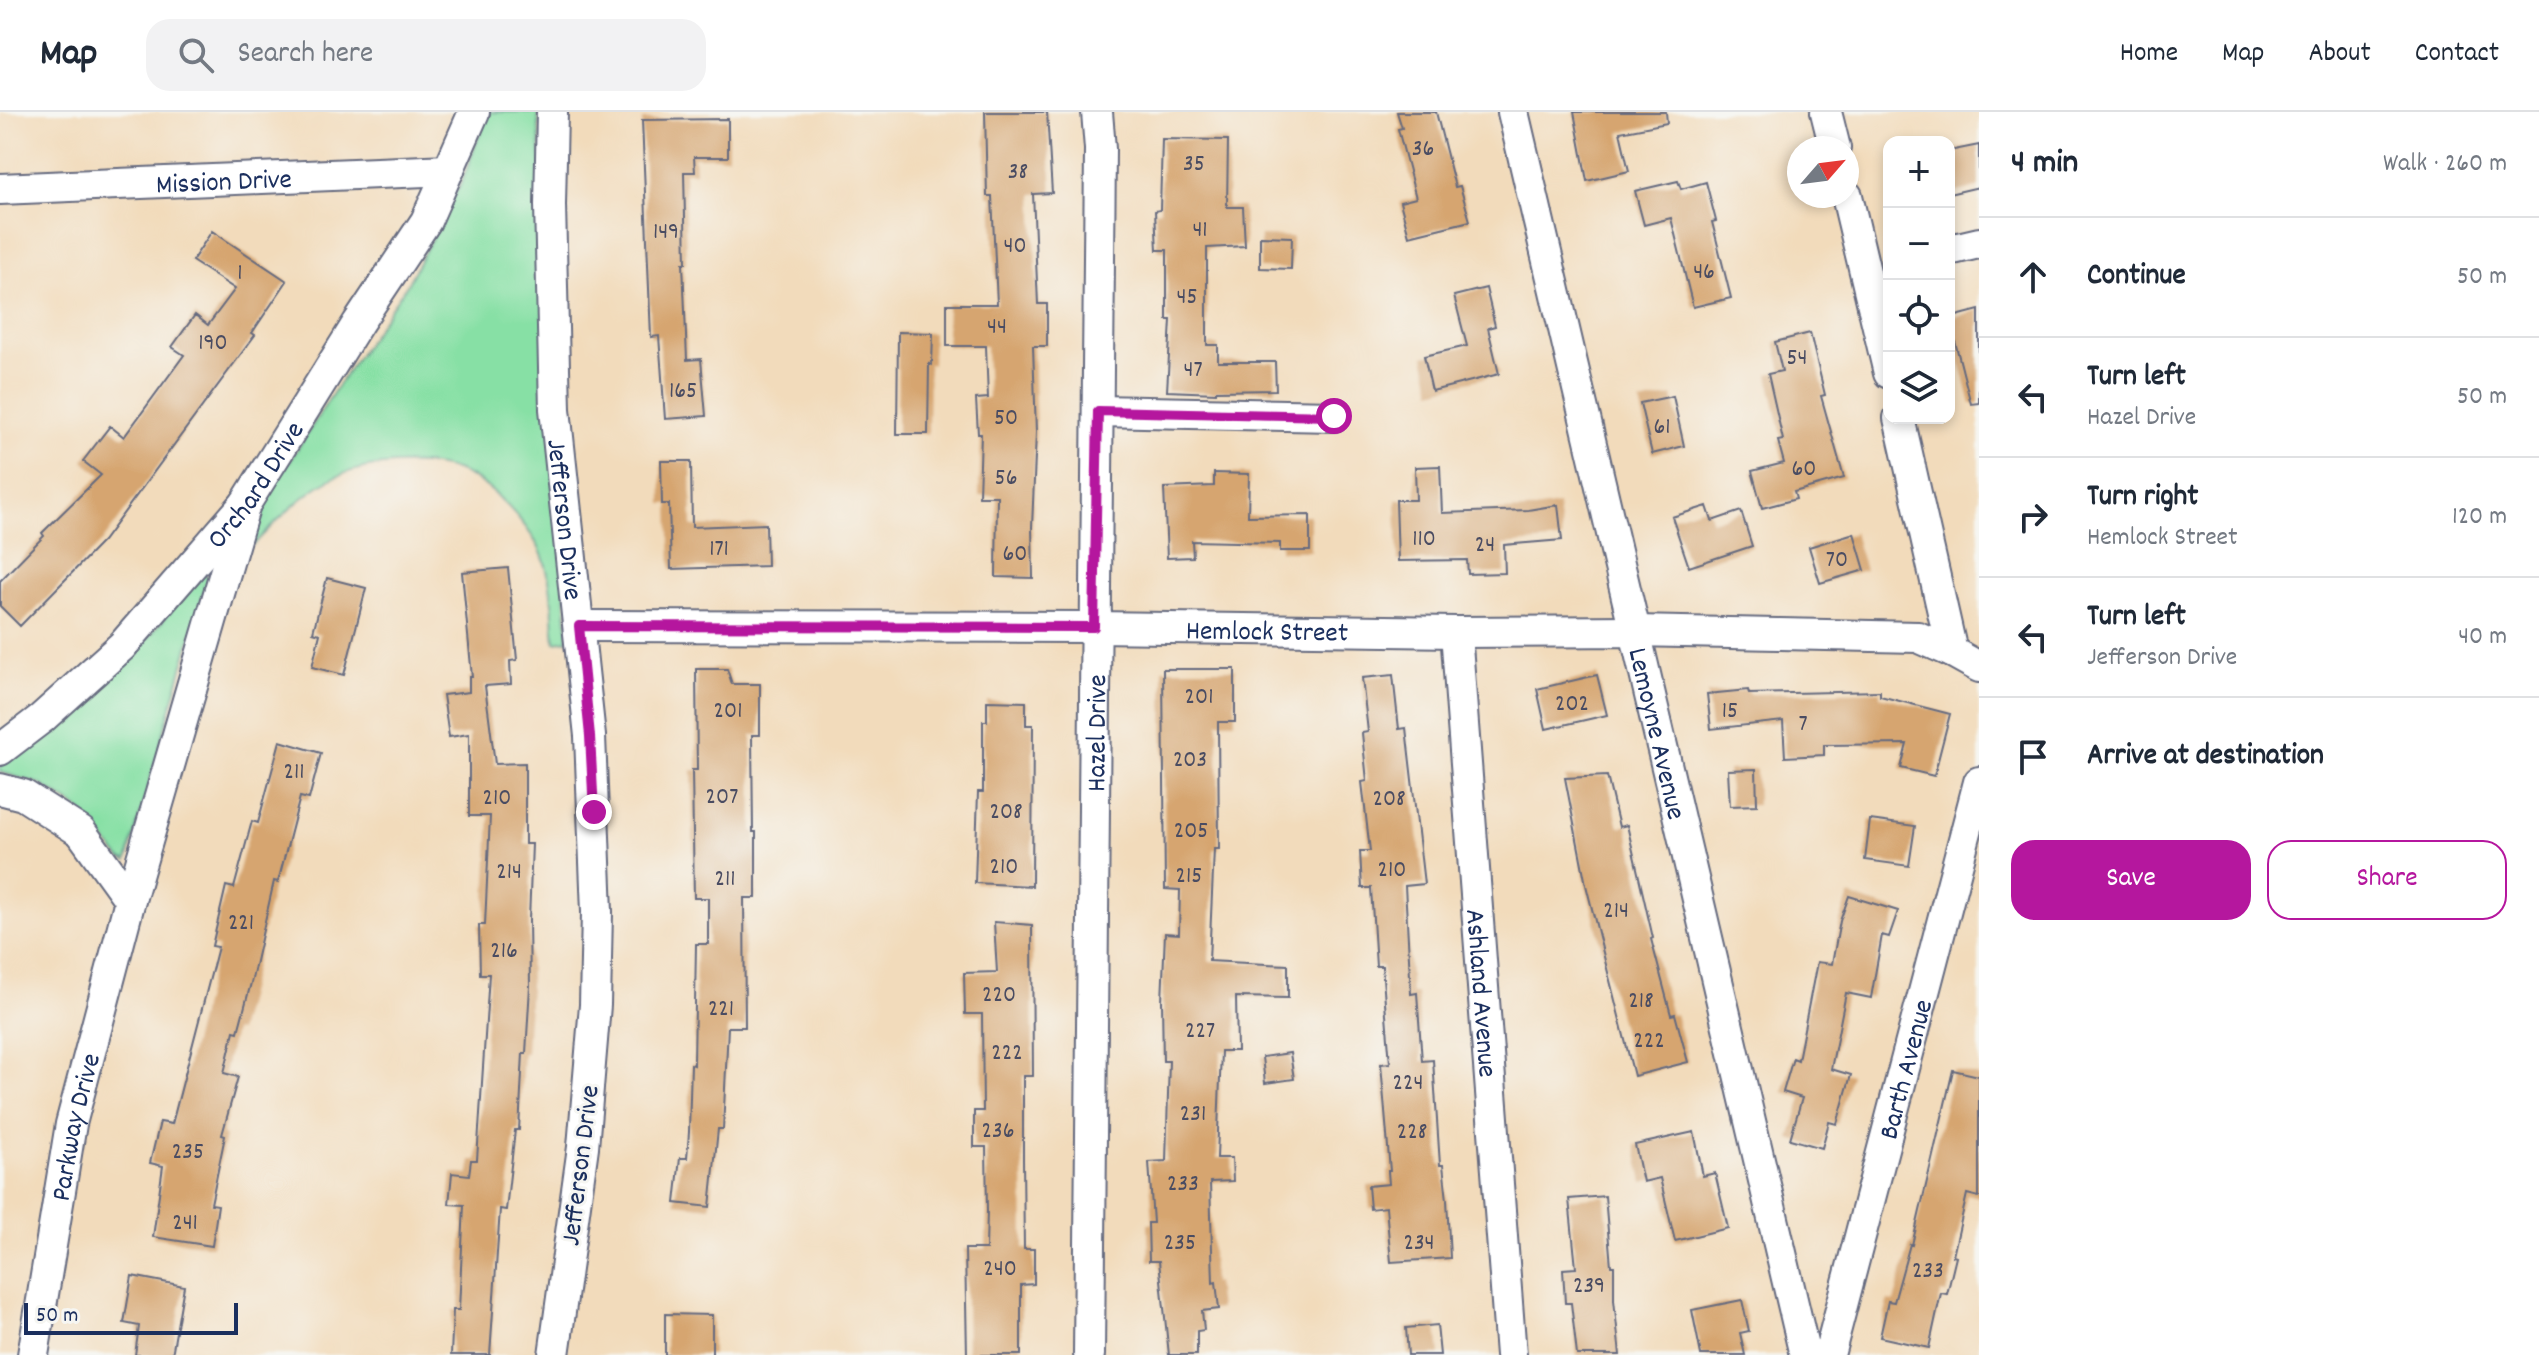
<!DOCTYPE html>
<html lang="en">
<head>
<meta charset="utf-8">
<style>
  :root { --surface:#fff; --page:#f2f2f3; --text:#1f2937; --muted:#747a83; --line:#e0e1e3; --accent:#b5179e }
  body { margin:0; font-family:Dekko,sans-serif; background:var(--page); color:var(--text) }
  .controls { position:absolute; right:24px; top:24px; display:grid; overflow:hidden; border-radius:16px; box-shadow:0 4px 12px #0003 }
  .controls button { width:72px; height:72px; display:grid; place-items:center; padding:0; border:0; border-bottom:2px solid var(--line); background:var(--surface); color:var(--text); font:40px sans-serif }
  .compass { position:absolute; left:1787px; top:24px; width:72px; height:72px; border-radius:50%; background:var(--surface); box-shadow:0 4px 12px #0003; rotate:62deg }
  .scale { position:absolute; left:24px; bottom:20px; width:214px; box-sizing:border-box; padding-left:8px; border:4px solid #1b2f5e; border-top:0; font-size:22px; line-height:28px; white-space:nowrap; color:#1b2f5e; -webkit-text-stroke:6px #f6f6f2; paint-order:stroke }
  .stop { position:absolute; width:24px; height:24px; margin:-18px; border:6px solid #b5179e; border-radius:50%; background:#fff }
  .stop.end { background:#b5179e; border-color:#fff; box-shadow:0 2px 8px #0008 }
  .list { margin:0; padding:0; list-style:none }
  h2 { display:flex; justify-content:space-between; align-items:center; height:104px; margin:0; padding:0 32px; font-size:34px }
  h2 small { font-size:26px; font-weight:400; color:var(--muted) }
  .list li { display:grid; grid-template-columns:52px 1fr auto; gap:24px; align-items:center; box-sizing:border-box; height:120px; padding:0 32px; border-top:2px solid var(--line) }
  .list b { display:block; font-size:30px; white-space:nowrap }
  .list p { margin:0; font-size:26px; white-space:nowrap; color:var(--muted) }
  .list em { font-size:26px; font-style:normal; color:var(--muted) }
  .actions { display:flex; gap:16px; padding:24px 32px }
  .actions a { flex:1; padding:18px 0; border:2px solid var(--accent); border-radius:24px; text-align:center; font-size:28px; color:var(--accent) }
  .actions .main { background:var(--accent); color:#fff }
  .icon { flex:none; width:44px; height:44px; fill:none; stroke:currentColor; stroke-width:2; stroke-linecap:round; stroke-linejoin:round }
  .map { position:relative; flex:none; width:1979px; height:1243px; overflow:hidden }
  header { display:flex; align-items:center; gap:48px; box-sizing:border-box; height:112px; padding:0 40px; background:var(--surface); border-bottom:2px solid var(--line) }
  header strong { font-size:38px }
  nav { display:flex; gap:44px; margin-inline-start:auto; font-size:28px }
  .search { width:560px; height:72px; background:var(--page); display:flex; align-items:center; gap:20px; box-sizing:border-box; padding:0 28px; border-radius:24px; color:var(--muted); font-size:30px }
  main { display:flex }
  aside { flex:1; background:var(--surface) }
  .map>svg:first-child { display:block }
  .green { fill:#87e0a5; stroke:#518882; stroke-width:2 }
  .building { fill:#d6a570 }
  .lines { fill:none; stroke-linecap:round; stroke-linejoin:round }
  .minor-casing { stroke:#666b7f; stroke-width:34 }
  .minor { stroke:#fff; stroke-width:30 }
  .route { stroke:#b5179e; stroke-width:10 }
  .labels { text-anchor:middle; stroke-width:6; stroke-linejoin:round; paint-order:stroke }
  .number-label { font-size:24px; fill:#4a4c62 }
  .street-label { font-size:28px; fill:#1b2f5e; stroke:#f6f6f2 }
</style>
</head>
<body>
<header>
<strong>Map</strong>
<div class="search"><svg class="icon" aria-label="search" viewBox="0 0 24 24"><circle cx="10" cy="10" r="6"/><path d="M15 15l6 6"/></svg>Search here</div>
<nav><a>Home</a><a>Map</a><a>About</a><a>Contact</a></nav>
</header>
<main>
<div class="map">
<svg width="1979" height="1243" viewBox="0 0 1979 1243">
  <rect width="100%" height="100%" fill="#f6f6f2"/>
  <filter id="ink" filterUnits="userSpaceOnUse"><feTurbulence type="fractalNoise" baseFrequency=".0125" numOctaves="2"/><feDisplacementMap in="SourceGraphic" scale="16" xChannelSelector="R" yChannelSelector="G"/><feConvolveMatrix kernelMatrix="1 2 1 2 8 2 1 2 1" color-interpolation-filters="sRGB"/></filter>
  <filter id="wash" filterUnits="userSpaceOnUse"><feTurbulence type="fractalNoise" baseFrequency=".006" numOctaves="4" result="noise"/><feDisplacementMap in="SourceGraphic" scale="32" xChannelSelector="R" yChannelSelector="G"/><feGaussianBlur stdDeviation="1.8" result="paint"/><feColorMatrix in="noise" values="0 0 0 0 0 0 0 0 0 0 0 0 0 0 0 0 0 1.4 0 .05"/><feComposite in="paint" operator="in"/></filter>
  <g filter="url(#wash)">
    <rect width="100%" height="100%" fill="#f2dbbb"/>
    <path class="green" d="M488 0H538L568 528 555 530C552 500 553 461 538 434 524 409 496 378 470 364 432 344 359 349 322 372 297 388 275 411 254 432L247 428 277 369 335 278 408 171 463 67Z
      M202 461 208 465 127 749 121 747 79 697 40 672 0 660V653L50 619 124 555Z"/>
    <g id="blocks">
      <path class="building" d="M985 0H1047L1052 81 1033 82 1038 192H1047V234H1033L1036 320 1032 415 1033 466 996 465 997 384H979L981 322H978L976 287 988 286 986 234H947V192H997L992 84H987Z
        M1397 0H1436L1455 75 1460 74 1470 109 1409 124 1400 90 1416 86 1398 17 1402 16Z
        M1574 0H1666L1667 11 1620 20 1629 59 1587 69Z
        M728 7V45H694L695 60H684L686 151H683L687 248 701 247 706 304 665 307 659 224 651 225 642 8Z
        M1162 27 1228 28 1227 95H1243L1245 134 1207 136V233H1218V250H1275L1276 278 1216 279V281L1167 279 1171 208H1167V138H1157L1155 99 1160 98Z
        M1979 33V75L1949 82V39Z
        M1678 69 1681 77 1706 70 1716 109 1712 110 1731 186 1693 195 1671 106 1644 113 1635 79Z
        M212 119 287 169 252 221 255 223 103 429 20 514 0 494V469L44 424 42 421 101 363 83 349 110 314 124 325 184 243 172 235 195 203 208 213 235 177 192 149Z
        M1260 124 1292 125 1291 157 1260 156Z
        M1486 176 1495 214 1488 216 1499 262 1432 279 1424 244 1467 234 1454 184Z
        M1979 198V291L1971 292 1949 206Z
        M898 220 933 221 932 253 929 252 928 322H897Z
        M1810 221 1825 283 1821 284 1844 366 1794 380 1796 387 1762 396 1752 359 1784 351 1778 329 1783 328 1768 262 1782 259 1775 230Z
        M1673 284 1684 334 1652 342 1640 291Z
        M661 349H691L692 415 766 412 767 454 671 457 669 392H662Z
        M1440 354 1442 401 1528 398 1558 393 1562 428 1504 433 1505 461 1468 462 1467 448 1398 449 1396 388H1416L1415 355Z
        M1214 361 1249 362 1248 404 1310 403V439H1280V431L1192 429 1193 445 1167 446 1164 376 1214 374Z
        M1707 394 1712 409 1741 399 1752 434 1689 455 1672 405Z
        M1854 421 1865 458 1820 471 1809 435Z
        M508 456 517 548 510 549 511 572 485 574 495 652 525 651V732H532L529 808 530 874 526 941H523L519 1018H515L506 1098 500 1097 490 1243H451L453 1198H459L464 1093 449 1092 452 1061 469 1063 471 1048H477L489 862H480L479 813H485L490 704H469V622L449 625 443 583 469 580V565H472L462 460Z
        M327 466 366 476 344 563 312 555 320 522 313 520Z
        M696 557H727L732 572H760V623H752L753 720H756V786H744L745 915H728L723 1017H718L710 1095 675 1091 680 1046H687L689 1020 691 952 694 953 696 832H708V786H694L692 658H697Z
        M1163 557H1235V610H1218L1219 737H1214L1209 849 1288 853V886L1236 885 1237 939H1221L1217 1046H1232L1233 1069 1210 1070 1213 1171 1216 1170 1219 1197 1202 1199 1204 1218 1197 1219V1243H1169L1159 1149H1149L1148 1111H1153L1149 1050 1166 1049 1169 949H1163L1162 889 1165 821 1179 822 1180 778 1165 777Z
        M1393 563 1399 617 1406 616 1424 772 1405 774 1411 882 1417 881 1422 949 1433 948 1440 1053H1443L1447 1088 1450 1146 1391 1150 1386 1095 1370 1097 1368 1074 1389 1072 1388 1059H1390L1381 952 1390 951 1382 854H1376L1371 776H1362L1360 739H1370L1362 670 1367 669 1362 621 1368 620 1362 566Z
        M1597 563 1607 603 1546 617 1537 577Z
        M1748 578 1749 582 1880 579V584L1950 602 1934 664 1901 656 1907 632 1824 633V643L1785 645 1783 609 1711 617 1707 582Z
        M987 589 1026 590V613H1033L1032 774 975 771 978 680H983V609H987Z
        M280 629 321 641 309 687 300 685 278 770 274 769 252 867 238 920 234 919 224 961 238 965 222 1023 225 1024 211 1092 218 1093 212 1134 153 1125 163 1054 150 1051 160 1010 172 1012 218 835 212 834 226 774 234 776 252 709 258 711Z
        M1756 657 1757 693 1730 694 1728 658Z
        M1607 664 1619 715 1627 713 1653 826 1651 827 1671 903 1675 902 1688 950 1634 964 1586 773 1565 666Z
        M1870 708 1915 714 1909 754 1865 748Z
        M1849 784 1898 799 1889 825 1882 823 1871 886 1846 881 1831 957 1851 963 1837 1012 1829 1010 1822 1036 1790 1027 1802 986 1783 980 1793 946 1798 948 1817 850 1832 852 1840 809Z
        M994 810 1032 813 1033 964H1023V1047L1024 1137H1034V1172L1021 1173V1243H967L965 1137H986L987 1099 986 1035H974V999H983L982 902H965L964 861 997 860Z
        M1290 941 1294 967 1265 971 1262 945Z
        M1953 958 1979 964V1085L1967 1082 1953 1144 1956 1145 1947 1182 1941 1181 1929 1236 1880 1225 1888 1189 1894 1190 1910 1132 1912 1133Z
        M1694 1020 1703 1064 1715 1061 1728 1116 1675 1129 1660 1066 1643 1070 1635 1033Z
        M1605 1084 1611 1154H1614V1188L1620 1243H1577L1571 1191H1565L1563 1157 1576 1156 1569 1087Z
        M132 1164 184 1174 172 1243H135L139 1214 124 1211Z
        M1742 1188 1749 1219 1740 1221 1745 1243H1701L1692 1198Z
        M665 1202 712 1203V1243H665Z
        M1437 1213 1440 1243H1408L1406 1216Z"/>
    </g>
  </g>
  <g filter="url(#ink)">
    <use href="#blocks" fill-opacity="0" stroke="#666b7f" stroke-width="2"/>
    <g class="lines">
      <defs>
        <g id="minor">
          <path id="s1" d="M552 0 550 93 555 297 590 624 597 800 595 893 583 1035 554 1243"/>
          <path id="s2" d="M1513 0 1805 1243"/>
          <path d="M1826 0 1835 36"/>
          <path id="s3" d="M0 77 449 58"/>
          <path d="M1847 84 1889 261"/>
          <path d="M1949 138 1979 131"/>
          <path d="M1098 299 1334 304"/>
          <path d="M1899 306 1952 540 1979 555"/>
          <path id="s4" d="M579 514 1094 515 1456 520 1635 519 1918 525 1952 540"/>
          <path id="s5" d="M1456 520 1511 1243"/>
          <path id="s6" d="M0 638 42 606 122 534 245 392 358 211 426 109 474 0"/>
          <path d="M0 677 23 683 81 720 130 788"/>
          <path id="s7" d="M33 1243 71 1012 130 788 245 392"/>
          <path id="s8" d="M1089 1243 1100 37 1097 0"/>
          <path id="s9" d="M1829 1243 1979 670"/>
        </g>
      </defs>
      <use href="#minor" class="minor-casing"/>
      <use href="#minor" class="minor"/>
    </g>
  </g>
  <g class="lines" filter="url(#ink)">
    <path class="route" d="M594 700 590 624 579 514 1094 515 1098 299 1334 304"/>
  </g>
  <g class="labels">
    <g class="number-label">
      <text x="1423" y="43">36</text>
      <text x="1194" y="58">35</text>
      <text x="1018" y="66">38</text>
      <text x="1200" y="124">41</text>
      <text x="666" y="126">149</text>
      <text x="1015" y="140">40</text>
      <text x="1704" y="166">46</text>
      <text x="240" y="167">1</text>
      <text x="1187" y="191">45</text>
      <text x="997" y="221">44</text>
      <text x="213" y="237">190</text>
      <text x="1797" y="252">54</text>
      <text x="1193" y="264">47</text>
      <text x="683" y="285">165</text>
      <text x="1006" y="312">50</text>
      <text x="1662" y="321">61</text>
      <text x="1804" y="363">60</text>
      <text x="1006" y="372">56</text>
      <text x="1424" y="433">110</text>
      <text x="1485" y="439">24</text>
      <text x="719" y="443">171</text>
      <text x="1015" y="448">60</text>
      <text x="1837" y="454">70</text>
      <text x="1199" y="591">201</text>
      <text x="1572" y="598">202</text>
      <text x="728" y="605">201</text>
      <text x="1730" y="605">15</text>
      <text x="1803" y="618">7</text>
      <text x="1190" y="654">203</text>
      <text x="294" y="666">211</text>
      <text x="722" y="691">207</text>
      <text x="497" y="692">210</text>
      <text x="1389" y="693">208</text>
      <text x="1006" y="706">208</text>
      <text x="1191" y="725">205</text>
      <text x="1004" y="761">210</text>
      <text x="1392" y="764">210</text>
      <text x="509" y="766">214</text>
      <text x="1189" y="770">215</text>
      <text x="725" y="773">211</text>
      <text x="1616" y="805">214</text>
      <text x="241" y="817">221</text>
      <text x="504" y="845">216</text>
      <text x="999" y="889">220</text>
      <text x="1641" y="895">218</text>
      <text x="721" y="903">221</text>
      <text x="1200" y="925">227</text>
      <text x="1649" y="935">222</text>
      <text x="1007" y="947">222</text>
      <text x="1408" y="977">224</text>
      <text x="1193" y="1008">231</text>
      <text x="998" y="1025">236</text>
      <text x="1412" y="1026">228</text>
      <text x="188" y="1046">235</text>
      <text x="1183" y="1078">233</text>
      <text x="185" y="1117">241</text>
      <text x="1180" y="1137">235</text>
      <text x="1419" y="1137">234</text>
      <text x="1000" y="1163">240</text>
      <text x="1928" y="1165">233</text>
      <text x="1589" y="1180">239</text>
    </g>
    <g class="street-label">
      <text dy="10" stroke="none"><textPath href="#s3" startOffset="224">Mission Drive</textPath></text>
      <text dy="10" stroke="none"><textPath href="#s6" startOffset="370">Orchard Drive</textPath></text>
      <text dy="10" stroke="none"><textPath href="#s1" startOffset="408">Jefferson Drive</textPath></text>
      <text dy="10" stroke="none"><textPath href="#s4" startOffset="688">Hemlock Street</textPath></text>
      <text dy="10" stroke="none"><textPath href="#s8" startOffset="622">Hazel Drive</textPath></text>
      <text dy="10" stroke="none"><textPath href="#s2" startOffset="638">Lemoyne Avenue</textPath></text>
      <text dy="10" stroke="none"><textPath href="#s5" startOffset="362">Ashland Avenue</textPath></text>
      <text dy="10" stroke="none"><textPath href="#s9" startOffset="296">Barth Avenue</textPath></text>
      <text dy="10" stroke="none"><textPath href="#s7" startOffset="232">Parkway Drive</textPath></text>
      <text transform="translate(578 1053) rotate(-83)" y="10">Jefferson Drive</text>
    </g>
  </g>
</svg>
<div class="controls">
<button>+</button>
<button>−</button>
<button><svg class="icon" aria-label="locate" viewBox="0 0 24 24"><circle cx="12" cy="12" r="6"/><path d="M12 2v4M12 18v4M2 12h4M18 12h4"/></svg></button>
<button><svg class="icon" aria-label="layers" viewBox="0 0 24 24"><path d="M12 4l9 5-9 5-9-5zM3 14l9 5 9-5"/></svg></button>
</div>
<svg class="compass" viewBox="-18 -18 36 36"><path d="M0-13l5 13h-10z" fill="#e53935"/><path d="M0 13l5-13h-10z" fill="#747a83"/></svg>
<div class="scale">50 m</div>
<div class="stop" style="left:1334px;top:304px"></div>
<div class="stop end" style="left:594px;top:700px"></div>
</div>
<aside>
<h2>4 min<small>Walk · 260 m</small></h2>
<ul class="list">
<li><svg class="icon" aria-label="ahead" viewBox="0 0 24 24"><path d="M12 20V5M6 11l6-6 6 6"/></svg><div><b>Continue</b></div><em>50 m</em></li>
<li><svg class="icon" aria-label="left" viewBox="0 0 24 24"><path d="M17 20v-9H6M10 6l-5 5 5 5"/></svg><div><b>Turn left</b><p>Hazel Drive</p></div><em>50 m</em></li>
<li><svg class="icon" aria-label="right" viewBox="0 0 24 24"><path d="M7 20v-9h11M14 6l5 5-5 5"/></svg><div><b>Turn right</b><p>Hemlock Street</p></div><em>120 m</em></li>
<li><svg class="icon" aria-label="left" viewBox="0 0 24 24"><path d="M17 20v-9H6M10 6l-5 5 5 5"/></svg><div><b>Turn left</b><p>Jefferson Drive</p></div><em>40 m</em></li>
<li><svg class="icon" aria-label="arrive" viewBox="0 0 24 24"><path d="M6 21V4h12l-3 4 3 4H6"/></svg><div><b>Arrive at destination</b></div></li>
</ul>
<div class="actions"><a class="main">Save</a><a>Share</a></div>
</aside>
</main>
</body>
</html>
